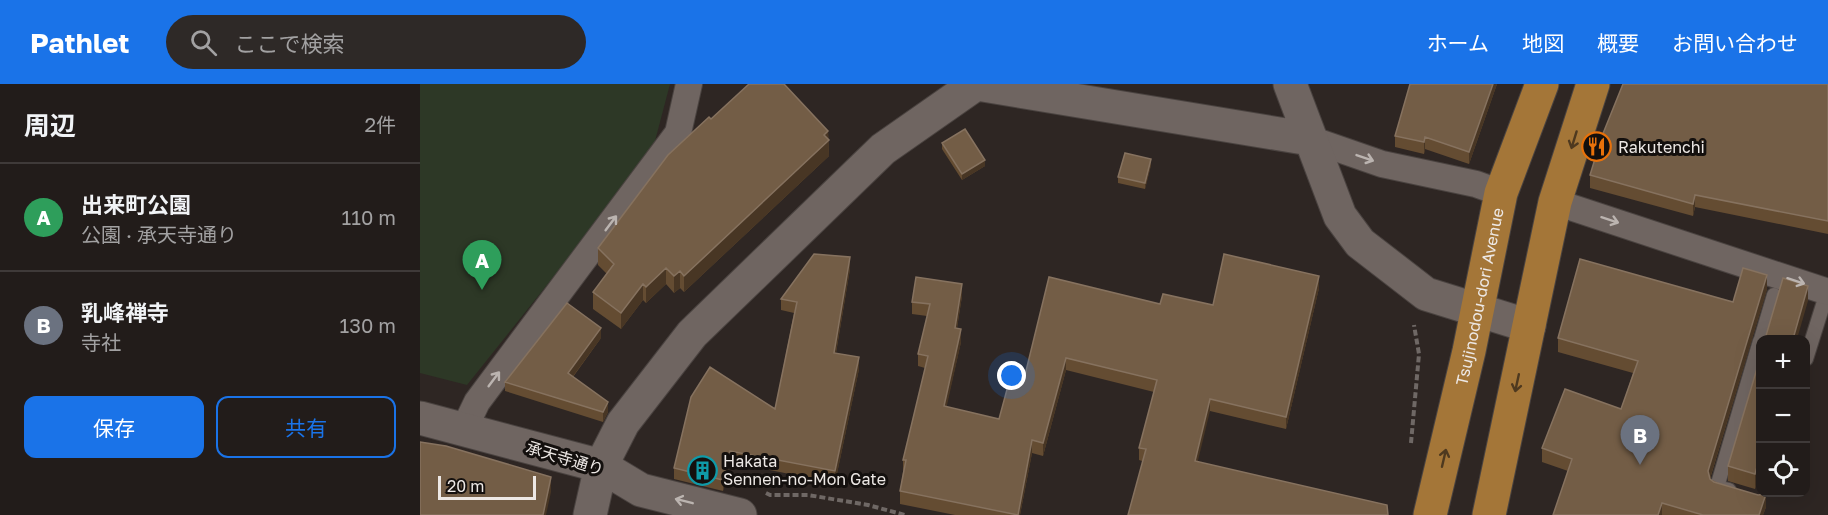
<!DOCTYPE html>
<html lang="ja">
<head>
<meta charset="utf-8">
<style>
  :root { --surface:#221c1a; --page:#2e2927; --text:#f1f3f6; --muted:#a2a1a2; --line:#3f3a39; --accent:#1a73e8 }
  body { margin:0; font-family:"Golos Text","Noto Sans JP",sans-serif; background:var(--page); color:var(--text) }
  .controls { position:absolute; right:18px; bottom:18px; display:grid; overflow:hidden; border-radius:12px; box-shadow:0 6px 24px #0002 }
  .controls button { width:54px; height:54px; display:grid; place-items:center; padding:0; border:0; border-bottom:2px solid var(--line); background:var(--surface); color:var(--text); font:30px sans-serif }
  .scale { position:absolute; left:18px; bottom:15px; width:98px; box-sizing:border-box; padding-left:6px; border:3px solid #ede8e5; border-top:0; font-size:16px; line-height:21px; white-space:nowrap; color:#ede8e5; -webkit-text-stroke:4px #14100e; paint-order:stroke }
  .you { position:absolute; left:592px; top:292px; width:21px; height:21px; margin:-15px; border:4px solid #fff; border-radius:50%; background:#1a73e8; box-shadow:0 0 0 9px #1a73e833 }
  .badge { display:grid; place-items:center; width:39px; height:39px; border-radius:50%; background:var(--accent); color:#fff; font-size:20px; font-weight:700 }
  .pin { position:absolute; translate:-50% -50px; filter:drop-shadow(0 2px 3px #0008) }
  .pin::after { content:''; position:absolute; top:32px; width:21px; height:18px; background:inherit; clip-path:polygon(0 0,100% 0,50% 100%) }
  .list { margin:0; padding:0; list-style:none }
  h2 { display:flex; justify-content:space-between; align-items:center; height:78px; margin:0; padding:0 24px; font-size:26px }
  h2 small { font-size:20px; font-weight:400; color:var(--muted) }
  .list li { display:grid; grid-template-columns:39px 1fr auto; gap:18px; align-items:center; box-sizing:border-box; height:108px; padding:0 24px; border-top:2px solid var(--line) }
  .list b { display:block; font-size:22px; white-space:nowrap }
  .list p { margin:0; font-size:20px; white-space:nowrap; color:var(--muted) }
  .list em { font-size:20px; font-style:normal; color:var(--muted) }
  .actions { display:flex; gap:12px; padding:18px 24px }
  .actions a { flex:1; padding:14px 0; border:2px solid var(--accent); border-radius:12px; text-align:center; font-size:21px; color:var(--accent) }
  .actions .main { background:var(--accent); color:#fff }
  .icon { flex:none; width:33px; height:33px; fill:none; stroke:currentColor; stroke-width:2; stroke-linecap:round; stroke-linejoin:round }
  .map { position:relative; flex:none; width:1408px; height:431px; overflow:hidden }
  header { display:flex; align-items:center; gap:36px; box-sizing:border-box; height:84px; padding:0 30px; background:var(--accent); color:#fff }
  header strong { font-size:28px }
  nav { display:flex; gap:33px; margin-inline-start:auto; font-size:21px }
  .search { width:420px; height:54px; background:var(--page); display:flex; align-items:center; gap:15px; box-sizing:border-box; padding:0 21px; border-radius:33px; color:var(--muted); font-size:22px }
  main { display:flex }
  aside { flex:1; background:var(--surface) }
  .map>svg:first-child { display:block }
  .green { fill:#2d3826 }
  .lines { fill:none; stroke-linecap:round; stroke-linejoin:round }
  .service-casing { stroke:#4a4340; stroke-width:16 }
  .minor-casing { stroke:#4a4340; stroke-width:28 }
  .tertiary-casing { stroke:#4a4340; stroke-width:35 }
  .trunk-casing { stroke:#4a4340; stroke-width:35 }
  .path { stroke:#6f6865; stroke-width:4; stroke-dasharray:6 3; stroke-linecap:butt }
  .service { stroke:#6f6561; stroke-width:14 }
  .minor { stroke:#6f6561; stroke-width:26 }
  .tertiary { stroke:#6f6561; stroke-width:33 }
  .trunk { stroke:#a47638; stroke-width:33 }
  .wall { fill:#644c32 }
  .shaded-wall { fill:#483624 }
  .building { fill:#735d46; stroke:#86725f; stroke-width:1.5 }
  .oneway { stroke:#4e391f }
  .oneway2 { stroke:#bbb4b0 }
  .labels { text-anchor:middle; stroke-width:6; stroke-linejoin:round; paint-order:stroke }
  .poi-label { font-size:16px; fill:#ede8e5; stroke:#14100e; text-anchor:start }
  .street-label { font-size:16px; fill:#ede8e5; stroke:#14100e }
</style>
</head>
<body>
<header>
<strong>Pathlet</strong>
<div class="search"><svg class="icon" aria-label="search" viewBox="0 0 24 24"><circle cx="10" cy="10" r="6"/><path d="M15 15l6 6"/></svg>ここで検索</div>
<nav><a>ホーム</a><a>地図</a><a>概要</a><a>お問い合わせ</a></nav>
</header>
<main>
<aside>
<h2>周辺<small>2件</small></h2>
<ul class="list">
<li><span class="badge" style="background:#2e9e5b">A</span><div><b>出来町公園</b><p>公園 · 承天寺通り</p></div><em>110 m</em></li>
<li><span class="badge" style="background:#6b7280">B</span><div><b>乳峰禅寺</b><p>寺社</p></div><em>130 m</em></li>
</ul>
<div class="actions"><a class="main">保存</a><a>共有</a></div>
</aside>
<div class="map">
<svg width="1408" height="431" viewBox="0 0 1408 431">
  <rect width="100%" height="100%" fill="#2e2623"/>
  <path class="green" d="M0 0H250L235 57 190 122 47 301 0 289Z"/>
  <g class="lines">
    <defs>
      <path id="service" d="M1341 255 1354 211
        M1386 275 1407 208
        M1309 406 1297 403 1340 257"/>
      <path id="minor" d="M890 55 962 80 1056 100 1081 109
        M1135 118 1408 208
        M44 345 57 318 258 49 269 0"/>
      <path id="tertiary" d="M557 0 890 55
        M870 0 920 132 940 159 1006 210 1109 242
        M0 334 181 382 221 406 320 431
        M170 431 181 382 203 339 272 250 463 65 556 0"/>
      <g id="trunk">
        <path id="s1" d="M1010 431 1049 267 1081 109 1122 0"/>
        <path d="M1069 431 1135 118 1173 0"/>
      </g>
    </defs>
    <use href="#service" class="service-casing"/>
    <use href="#minor" class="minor-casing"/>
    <use href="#tertiary" class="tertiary-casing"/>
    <use href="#trunk" class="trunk-casing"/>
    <path class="path" d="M991 359 999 270 994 241
      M308 389 318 394
      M346 409 350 411H388L448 421 485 431"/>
    <use href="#service" class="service"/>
    <use href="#minor" class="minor"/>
    <use href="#tertiary" class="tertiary"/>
    <use href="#trunk" class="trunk"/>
  </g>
  <path class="wall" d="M990 0H1077L1049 80 1005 65 1004 70 975 63V52Z
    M1408 0V150L1275 123 1273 132 1170 104V91Z
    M291 35 408 47 409 72 264 208 260 204 254 209 246 200 226 219 223 216 201 245 173 225V208L187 190 178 181V164Z
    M522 59 565 82 542 96 522 65Z
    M731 81 725 105 698 99V93Z
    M430 185 416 269 439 285 415 399 310 378 303 407 254 395V384L355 325 374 229 361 226V215Z
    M899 204 866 345 790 327 722 377 719 376V364L734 308 646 286 623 372 612 369 600 431H535L480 420V407L483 388V376L505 284 498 282V270L507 232 492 230V218L542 212 537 244 541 258 526 323 579 335 605 291 740 220 793 221Z
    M1347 205 1290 395 1346 423 1343 431H1133L1148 387 1122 378V364L1201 325 1213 289 1138 268V254L1313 218Z
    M181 254 153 293 188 328 183 338 85 307V298Z
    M1341 271V384L1335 405 1308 397V382Z"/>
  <path class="shaded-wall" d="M1073 0H1077L1049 80V68Z
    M408 47 409 72 264 208V192Z
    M1005 53V65L1004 70V58Z
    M731 75V81L725 105V99Z
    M565 76V82L542 96V90Z
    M1275 111V123L1273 132V120Z
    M430 173V185L414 280V269Z
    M246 184V200L226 219V203Z
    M260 187V204L254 209V192Z
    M1347 191V205L1288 401V387Z
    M899 192V204L866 345V333Z
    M223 200V216L201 245V229Z
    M542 200V212L535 256V244Z
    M1388 202V217L1377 255H1373Z
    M181 244V254L148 299V289Z
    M541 245V258L524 335V322Z
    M439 273V285L415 399V387Z
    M646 274V286L623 372V359Z
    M790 315V327L775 389V377Z
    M188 318V328L183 338V328Z
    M612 356V369L600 431H598Z
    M310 367V378L303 407V396Z
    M1341 369V384L1335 405V390Z
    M131 393V408L126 431H123Z
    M1346 410V423L1343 431H1339Z
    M1242 419V431H1238Z"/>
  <path class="building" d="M329 0H364L408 47 404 51 409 56 264 192 260 187 254 192 246 184 226 203 223 200 201 229 173 208 194 180 178 164 248 71 289 33 291 35Z
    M990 0H1073L1049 68 1005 53 1004 58 975 52Z
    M1203 0H1408V137L1275 111 1273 120 1170 91 1182 52Z
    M545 45 565 76 542 90 522 59Z
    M705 69 731 75 725 99 698 93Z
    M394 170 430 173 414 269 439 273 415 387 310 367 303 396 254 384 271 313 290 283 355 325 377 218 361 215Z
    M804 170 899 192 866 333 790 315 775 377 967 421 968 431H708L726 365 719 364 737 296 646 274 623 359 612 356 598 431 480 407 486 376H483L508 272 498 270 510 220 492 218 496 193 542 200 535 244 541 245 524 322 579 335 592 287 605 291 629 193 740 220 743 210 793 221Z
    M1160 175 1313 218 1323 184 1347 191 1288 387 1290 395 1294 398 1338 411 1346 410 1339 431H1283L1242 419 1238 431H1133L1152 375 1122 364 1145 305 1201 325 1218 277 1138 254Z
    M1363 194 1388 202 1373 255H1345Z
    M147 219 181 244 148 289 188 318 183 328 85 298Z
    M1341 271V369L1335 390 1308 382Z
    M0 358 26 362 131 393 123 431H0Z"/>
  <defs><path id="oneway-shaft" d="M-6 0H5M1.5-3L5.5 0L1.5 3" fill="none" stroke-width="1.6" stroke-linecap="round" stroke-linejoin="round" transform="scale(1.5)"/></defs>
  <g class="oneway">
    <use href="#oneway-shaft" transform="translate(1154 56) rotate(107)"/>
    <use href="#oneway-shaft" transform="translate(1097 299) rotate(102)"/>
    <use href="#oneway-shaft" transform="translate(1024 374) rotate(-77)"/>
  </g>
  <g class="oneway2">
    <use href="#oneway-shaft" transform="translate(945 74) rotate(19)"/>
    <use href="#oneway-shaft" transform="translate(1190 136) rotate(18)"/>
    <use href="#oneway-shaft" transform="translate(191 139) rotate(-53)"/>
    <use href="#oneway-shaft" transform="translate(1376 197) rotate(18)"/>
    <use href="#oneway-shaft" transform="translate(74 295) rotate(-53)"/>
    <use href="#oneway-shaft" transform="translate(264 417) rotate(-166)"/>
  </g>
  <defs>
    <symbol id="restaurant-ring" viewBox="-11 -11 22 22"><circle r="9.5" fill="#14100e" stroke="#e8710a" stroke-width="1.5"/><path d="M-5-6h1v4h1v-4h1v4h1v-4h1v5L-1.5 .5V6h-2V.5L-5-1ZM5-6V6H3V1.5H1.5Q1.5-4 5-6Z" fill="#e8710a"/></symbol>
    <symbol id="building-ring" viewBox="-11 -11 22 22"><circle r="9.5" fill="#14100e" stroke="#0f9aa8" stroke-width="1.5"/><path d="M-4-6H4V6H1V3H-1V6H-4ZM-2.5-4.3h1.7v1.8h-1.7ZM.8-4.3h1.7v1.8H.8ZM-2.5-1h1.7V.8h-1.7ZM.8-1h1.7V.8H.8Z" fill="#0f9aa8"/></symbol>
  </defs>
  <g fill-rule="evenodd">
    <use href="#restaurant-ring" x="1160" y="46" width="33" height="33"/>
    <use href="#building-ring" x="266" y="370" width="33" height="33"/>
  </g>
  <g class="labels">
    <g class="poi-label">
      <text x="1198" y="69">Rakutenchi</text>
      <text x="303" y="383">Hakata<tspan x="303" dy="18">Sennen-no-Mon Gate</tspan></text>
    </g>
    <g class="street-label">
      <text dy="6" stroke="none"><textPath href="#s1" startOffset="224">Tsujinodou-dori Avenue</textPath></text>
      <text transform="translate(145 374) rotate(17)" y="6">承天寺通り</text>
    </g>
  </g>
</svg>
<div class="controls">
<button>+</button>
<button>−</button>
<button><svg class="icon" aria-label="locate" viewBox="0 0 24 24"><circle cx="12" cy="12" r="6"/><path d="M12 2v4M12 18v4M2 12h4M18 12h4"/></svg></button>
</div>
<div class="scale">20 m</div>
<div class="you"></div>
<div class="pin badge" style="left:62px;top:206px;background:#2e9e5b">A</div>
<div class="pin badge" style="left:1220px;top:381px;background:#6b7280">B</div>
</div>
</main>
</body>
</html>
